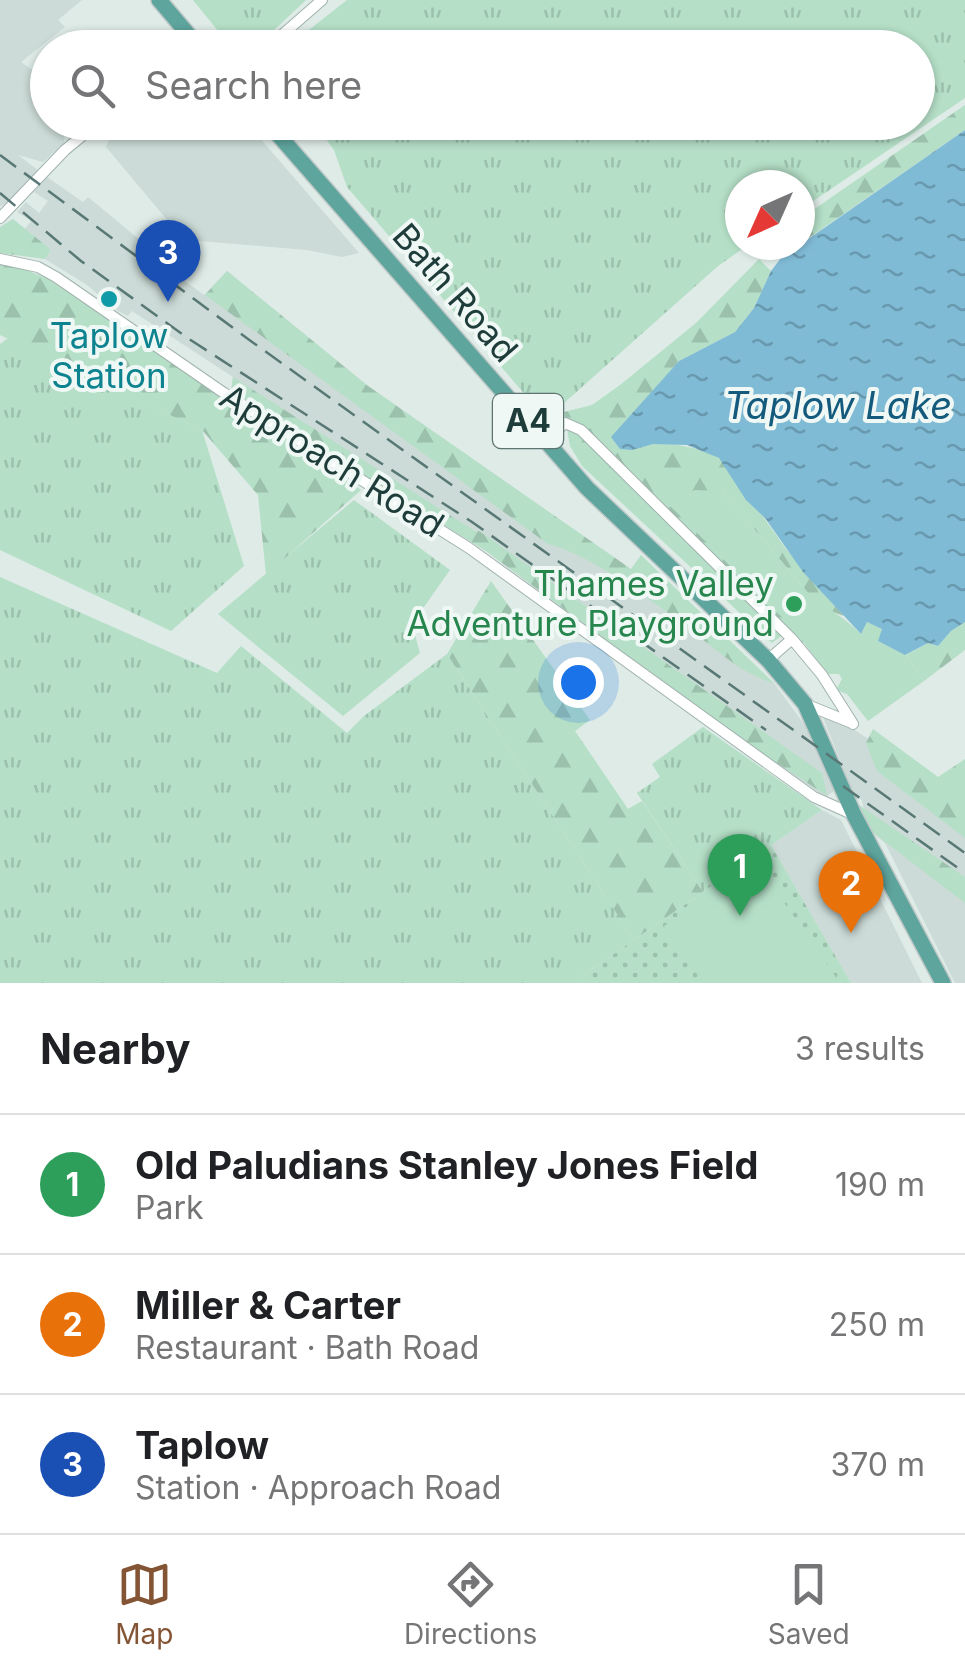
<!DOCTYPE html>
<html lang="en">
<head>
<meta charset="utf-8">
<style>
  :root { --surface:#fff; --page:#f6f6f6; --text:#202124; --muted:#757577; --line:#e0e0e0; --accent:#845535 }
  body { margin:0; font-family:Inter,sans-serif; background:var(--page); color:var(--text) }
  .compass { position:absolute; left:725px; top:170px; width:90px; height:90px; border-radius:50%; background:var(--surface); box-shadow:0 2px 8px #0004; rotate:225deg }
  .you { position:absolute; left:578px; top:682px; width:35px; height:35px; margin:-25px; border:8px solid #fff; border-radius:50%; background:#1a73e8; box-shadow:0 0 0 15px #1a73e833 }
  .badge { display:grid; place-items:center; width:65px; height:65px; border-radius:50%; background:var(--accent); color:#fff; font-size:32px; font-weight:700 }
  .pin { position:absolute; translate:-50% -82px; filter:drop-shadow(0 2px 5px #0008) }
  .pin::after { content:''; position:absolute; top:52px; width:35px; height:30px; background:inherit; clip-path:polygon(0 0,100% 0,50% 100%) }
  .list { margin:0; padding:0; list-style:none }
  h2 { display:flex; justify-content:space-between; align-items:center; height:130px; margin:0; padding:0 40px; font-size:42px }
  h2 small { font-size:32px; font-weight:400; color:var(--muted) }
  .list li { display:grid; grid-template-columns:65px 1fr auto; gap:30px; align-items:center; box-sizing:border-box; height:140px; padding:0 40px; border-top:2px solid var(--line) }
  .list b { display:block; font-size:38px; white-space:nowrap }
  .list p { margin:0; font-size:32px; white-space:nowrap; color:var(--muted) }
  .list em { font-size:32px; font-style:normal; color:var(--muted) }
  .icon { flex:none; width:55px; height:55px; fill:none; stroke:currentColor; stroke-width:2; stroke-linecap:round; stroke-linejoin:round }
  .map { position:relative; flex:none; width:965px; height:983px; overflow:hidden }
  .search { position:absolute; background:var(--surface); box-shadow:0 2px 8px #0004; left:30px; right:30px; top:30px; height:110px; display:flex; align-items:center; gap:25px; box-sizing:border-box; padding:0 35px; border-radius:55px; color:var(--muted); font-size:38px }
  .sheet { height:550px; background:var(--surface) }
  nav { display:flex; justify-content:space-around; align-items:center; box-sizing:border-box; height:140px; border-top:2px solid var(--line); background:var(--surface); font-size:28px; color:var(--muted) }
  nav a { display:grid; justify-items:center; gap:5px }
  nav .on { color:var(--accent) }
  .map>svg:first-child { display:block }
  .built { fill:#ccdbd7 }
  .grass { fill:url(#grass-tufts) }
  .forest { fill:url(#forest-firs) }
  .park { fill:url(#park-dots) }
  .pitch { fill:#b5dfc7 }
  .water { fill:url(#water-ripples) }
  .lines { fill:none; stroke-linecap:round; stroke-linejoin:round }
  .street-casing { stroke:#a1b3af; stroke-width:12 }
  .primary-casing { stroke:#c0c8c8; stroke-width:18 }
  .street { stroke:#fff; stroke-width:10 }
  .primary { stroke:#5ea59e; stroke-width:15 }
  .rail { stroke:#587875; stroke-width:2.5; stroke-dasharray:20 10; stroke-linecap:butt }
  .culture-dot { fill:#0f9aa8; stroke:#eff8f5; stroke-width:4 }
  .leisure-dot { fill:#2e9e5b; stroke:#eff8f5; stroke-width:4 }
  .labels { text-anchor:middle; stroke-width:8; stroke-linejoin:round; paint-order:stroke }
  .shield { fill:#eff8f5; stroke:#5d7471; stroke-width:2.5 }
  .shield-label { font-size:32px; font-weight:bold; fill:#1e3c39 }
  .street-label { font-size:35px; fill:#1e3c39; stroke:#eff8f5 }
  .culture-label { font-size:35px; fill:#0d838f; stroke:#eff8f5 }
  .leisure-label { font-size:35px; fill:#27864d; stroke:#eff8f5; text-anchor:end }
  .water-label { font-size:38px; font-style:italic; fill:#145a7d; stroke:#eff8f5 }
</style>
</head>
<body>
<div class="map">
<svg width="965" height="983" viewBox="0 0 965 983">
  <defs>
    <pattern id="grass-tufts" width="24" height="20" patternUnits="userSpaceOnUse" patternTransform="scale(2.5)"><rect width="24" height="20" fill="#b5dfc7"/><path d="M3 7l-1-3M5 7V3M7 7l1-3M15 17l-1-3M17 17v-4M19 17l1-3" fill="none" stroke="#9bc0ac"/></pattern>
    <pattern id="forest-firs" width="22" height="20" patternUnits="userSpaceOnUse" patternTransform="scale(2.5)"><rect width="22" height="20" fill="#b5dfc7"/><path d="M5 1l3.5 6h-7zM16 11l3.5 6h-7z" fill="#9bc0ac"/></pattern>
    <pattern id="park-dots" width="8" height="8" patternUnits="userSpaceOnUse" patternTransform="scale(2.5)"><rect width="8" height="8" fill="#b5dfc7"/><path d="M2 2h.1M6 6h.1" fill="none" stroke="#9bc0ac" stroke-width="1.8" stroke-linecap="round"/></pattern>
    <pattern id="water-ripples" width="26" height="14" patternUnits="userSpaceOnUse" patternTransform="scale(2.5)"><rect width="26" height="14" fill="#80bbd6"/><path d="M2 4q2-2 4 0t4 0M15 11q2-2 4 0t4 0" fill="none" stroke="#6899af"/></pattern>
  </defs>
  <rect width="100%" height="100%" fill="#deebe7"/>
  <path class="built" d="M0 0H82L58 20 65 27 21 62 47 80 48 122 90 123 65 125 64 143 43 162 18 155 39 171 8 203 0 206Z
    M120 123H247L359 253 342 257 307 250 200 241 168 221 106 147 113 128Z
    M47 177 83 202 88 197 140 240 137 246 204 295 227 271 368 386 632 570 774 683 809 731 835 790 827 796 819 793 628 657 486 551 231 392 233 377 132 311 128 316 116 310 87 285 45 259 50 253 48 247 25 229 31 221 17 212 26 202 39 213 48 201 34 192Z
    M822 715 850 727 887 751 965 807V983H955L885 843 867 828 862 800 854 795Z
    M822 810 841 820 922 983H851L771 845Z"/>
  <path class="grass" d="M193 0H306L255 48 223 37Z
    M347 0H965V98L800 210V185H740V245H748L718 266 546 419 347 187 334 150 314 123 918 122V48L287 47Z
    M8 338 202 430 244 566 171 631 0 550V344Z
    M354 500 450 570 412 624 420 653 343 716 218 614Z
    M0 577 217 673 241 646 347 733 364 716 447 654 634 940 572 983H0Z
    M703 727 822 810 703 892 637 793 660 777 652 764Z"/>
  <path class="forest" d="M965 105V130L800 244V219Z
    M13 219 49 248 50 252 45 259 0 253V227Z
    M759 259 771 271 754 308 735 332 679 361 612 437C644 443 701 441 725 463L786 549 844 616 825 609 809 594 722 491 666 501 764 600 802 632 806 639 802 643 789 630 772 643 582 466 570 446 564 412 592 405 620 385 696 323Z
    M0 265 24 269 48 279 361 490 266 575 258 495 202 430 0 335Z
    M227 271 368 386 631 569 641 555 774 683C745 675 725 657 701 638 662 608 595 556 548 544L205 295Z
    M233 377 476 532 479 531 822 773 827 796 726 729 486 551 231 392Z
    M491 581 590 720 575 731 628 809 642 801 703 892 634 940 447 654Z
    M965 622V650L924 681 906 655 928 643 938 646 951 631Z
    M873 729 938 777 965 759V838L877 771 866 743Z
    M859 805 965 877V903L867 828Z"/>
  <path class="park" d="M771 845 851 983H572Z"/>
  <path class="pitch" d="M695 490 722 491 809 594C826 609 845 617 861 634L867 622 883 629 878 641 906 655 924 681 868 721 847 694 836 690 842 679 839 674H827L793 628 665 501Z
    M756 862 840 983H703L664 926Z"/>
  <path class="water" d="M965 130V622L951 631 938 646 928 643 905 655 878 641 882 629 867 622 861 634 803 572 765 518 746 500 719 458 687 445 653 444 632 450 620 449 611 437 679 361 735 332 754 308 771 271 781 258Z"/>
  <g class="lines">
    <defs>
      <path id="street" d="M267 48 322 0
        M0 218 65 150 99 122
        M0 259 38 267 56 277 224 393 469 548 814 797 854 815
        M545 441 565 423 581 430 792 639 822 675 853 724
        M768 660 792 639
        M805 704 852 723"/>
      <path id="primary" d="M159 0 200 48
        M267 122 587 488 768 660 805 704 854 815 943 983"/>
    </defs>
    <use href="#street" class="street-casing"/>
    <use href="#primary" class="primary-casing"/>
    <use href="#street" class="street"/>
    <use href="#primary" class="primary"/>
    <path class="rail" d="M0 155 248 339 965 853
      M0 193 81 261 189 339 472 522 766 730
      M843 786 965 873"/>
  </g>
  <circle class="culture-dot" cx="109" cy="299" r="10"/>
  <circle class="leisure-dot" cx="794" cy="604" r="10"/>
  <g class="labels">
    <rect class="shield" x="493" y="394" width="70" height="54" rx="8"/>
    <g class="shield-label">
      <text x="528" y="432">A4</text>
    </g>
    <g class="street-label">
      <text transform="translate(455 293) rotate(49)" y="12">Bath Road</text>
      <text transform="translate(332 461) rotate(32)" y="12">Approach Road</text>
    </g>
    <g class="culture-label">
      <text x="109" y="348">Taplow<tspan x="109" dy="40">Station</tspan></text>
    </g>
    <g class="leisure-label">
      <text x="774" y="596">Thames Valley<tspan x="774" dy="40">Adventure Playground</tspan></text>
    </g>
    <g class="water-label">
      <text x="838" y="419">Taplow Lake</text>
    </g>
  </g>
</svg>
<svg class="compass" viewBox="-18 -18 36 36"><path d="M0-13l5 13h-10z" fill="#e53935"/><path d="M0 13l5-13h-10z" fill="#757577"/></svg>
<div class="you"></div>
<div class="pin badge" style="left:740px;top:916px;background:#2e9e5b">1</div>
<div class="pin badge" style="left:851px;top:933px;background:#e8710a">2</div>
<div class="pin badge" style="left:168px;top:302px;background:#1a4fb4">3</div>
<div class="search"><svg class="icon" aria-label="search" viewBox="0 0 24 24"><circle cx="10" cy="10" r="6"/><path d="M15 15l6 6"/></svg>Search here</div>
</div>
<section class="sheet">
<h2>Nearby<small>3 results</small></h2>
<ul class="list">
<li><span class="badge" style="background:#2e9e5b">1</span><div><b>Old Paludians Stanley Jones Field</b><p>Park</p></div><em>190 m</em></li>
<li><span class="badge" style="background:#e8710a">2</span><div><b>Miller &amp; Carter</b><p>Restaurant · Bath Road</p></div><em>250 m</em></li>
<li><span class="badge" style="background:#1a4fb4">3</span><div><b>Taplow</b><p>Station · Approach Road</p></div><em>370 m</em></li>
</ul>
</section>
<nav>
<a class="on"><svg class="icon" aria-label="map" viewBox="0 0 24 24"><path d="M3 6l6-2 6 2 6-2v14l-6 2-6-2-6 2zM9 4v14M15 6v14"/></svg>Map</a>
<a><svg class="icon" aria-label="directions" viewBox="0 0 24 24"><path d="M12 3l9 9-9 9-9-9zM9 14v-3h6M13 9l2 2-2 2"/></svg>Directions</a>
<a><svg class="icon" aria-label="saved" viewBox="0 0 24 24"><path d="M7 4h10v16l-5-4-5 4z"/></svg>Saved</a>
</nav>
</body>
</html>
